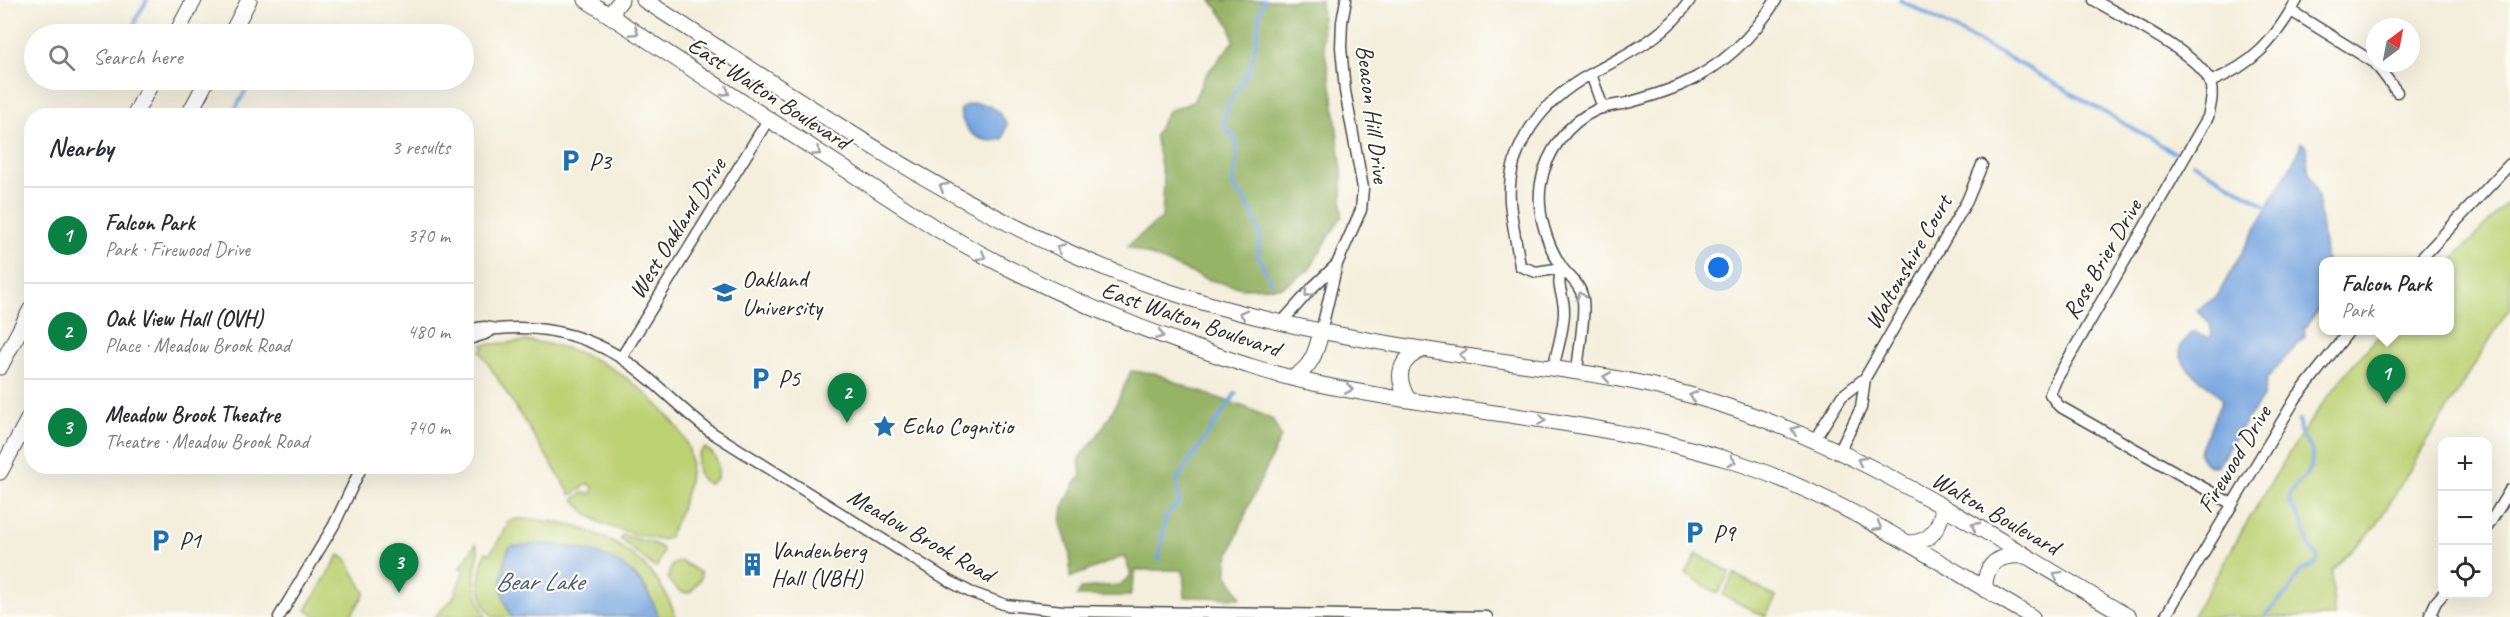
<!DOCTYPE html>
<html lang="en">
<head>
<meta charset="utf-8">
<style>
  :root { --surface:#fff; --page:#f7f7f7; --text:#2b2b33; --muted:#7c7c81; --line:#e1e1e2; --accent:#0b8043 }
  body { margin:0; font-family:Caveat,sans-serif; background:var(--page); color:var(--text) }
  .controls { position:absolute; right:18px; bottom:18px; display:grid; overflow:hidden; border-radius:12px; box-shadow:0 6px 24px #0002 }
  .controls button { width:54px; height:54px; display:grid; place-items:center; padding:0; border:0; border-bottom:2px solid var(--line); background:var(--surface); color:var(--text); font:30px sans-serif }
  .compass { position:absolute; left:2366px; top:18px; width:54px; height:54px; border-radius:50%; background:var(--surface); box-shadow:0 6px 24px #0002; rotate:32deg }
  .you { position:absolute; left:1719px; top:268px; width:21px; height:21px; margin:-15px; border:4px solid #fff; border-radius:50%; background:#1a73e8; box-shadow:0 0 0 9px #1a73e833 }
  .badge { display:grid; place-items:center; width:39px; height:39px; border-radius:50%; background:var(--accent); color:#fff; font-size:20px; font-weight:700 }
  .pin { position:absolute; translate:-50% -50px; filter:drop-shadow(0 2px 3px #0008) }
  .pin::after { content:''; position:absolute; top:32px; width:21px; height:18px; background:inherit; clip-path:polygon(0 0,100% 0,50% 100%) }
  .popup { position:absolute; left:2319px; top:257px; width:135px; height:78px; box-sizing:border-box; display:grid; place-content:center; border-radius:12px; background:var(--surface); filter:drop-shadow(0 2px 4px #0005); font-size:20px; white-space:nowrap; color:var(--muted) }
  .popup b { font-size:22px; color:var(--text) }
  .popup::after { content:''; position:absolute; left:50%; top:100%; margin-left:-12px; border:12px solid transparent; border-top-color:var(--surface) }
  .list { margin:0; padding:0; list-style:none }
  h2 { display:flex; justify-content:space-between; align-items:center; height:78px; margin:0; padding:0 24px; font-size:26px }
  h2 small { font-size:20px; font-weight:400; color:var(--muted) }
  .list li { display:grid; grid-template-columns:39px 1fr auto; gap:18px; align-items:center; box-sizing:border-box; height:96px; padding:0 24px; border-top:2px solid var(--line) }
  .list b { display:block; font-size:22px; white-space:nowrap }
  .list p { margin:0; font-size:20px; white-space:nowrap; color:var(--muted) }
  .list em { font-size:20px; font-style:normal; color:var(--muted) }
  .icon { flex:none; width:33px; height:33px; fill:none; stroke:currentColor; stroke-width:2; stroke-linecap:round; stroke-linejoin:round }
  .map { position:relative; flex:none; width:2510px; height:617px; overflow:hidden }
  .search { position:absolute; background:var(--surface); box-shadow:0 6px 24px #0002; left:24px; top:24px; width:450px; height:66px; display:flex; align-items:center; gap:15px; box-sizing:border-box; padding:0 21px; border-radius:33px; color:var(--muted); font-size:22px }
  .panel { position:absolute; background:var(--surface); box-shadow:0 6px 24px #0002; left:24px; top:108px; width:450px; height:366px; border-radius:24px }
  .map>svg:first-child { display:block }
  .green { fill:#bdd174; stroke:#747e50; stroke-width:1.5 }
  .forest { fill:#96b366; stroke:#606f48; stroke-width:1.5 }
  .water { fill:#76a4df; stroke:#506885; stroke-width:1.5 }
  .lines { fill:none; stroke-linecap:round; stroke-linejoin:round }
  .stream { stroke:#76a4df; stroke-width:4 }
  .minor-casing { stroke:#494846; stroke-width:13 }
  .secondary-casing { stroke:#494846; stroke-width:17 }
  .minor { stroke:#fff; stroke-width:10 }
  .secondary { stroke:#fff; stroke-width:15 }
  .oneway { stroke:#a0a0a0 }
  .labels { text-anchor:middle; stroke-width:4.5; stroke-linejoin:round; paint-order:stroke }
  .street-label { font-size:24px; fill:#2b2b2b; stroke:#fdfcf7 }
  .poi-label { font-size:24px; fill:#2b2b2b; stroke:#fdfcf7; text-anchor:start }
  .water-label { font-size:26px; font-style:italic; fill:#495b73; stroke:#fdfcf7 }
</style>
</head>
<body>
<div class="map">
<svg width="2510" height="617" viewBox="0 0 2510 617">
  <rect width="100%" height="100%" fill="#fdfcf7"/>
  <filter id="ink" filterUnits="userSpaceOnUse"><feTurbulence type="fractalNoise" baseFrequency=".0167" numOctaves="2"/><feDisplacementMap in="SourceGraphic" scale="12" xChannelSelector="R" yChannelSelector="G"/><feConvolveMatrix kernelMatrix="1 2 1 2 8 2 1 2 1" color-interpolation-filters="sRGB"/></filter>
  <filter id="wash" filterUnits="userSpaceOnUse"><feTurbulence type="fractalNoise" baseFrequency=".008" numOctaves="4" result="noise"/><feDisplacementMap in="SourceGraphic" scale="24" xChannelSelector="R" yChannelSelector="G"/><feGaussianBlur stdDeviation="1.35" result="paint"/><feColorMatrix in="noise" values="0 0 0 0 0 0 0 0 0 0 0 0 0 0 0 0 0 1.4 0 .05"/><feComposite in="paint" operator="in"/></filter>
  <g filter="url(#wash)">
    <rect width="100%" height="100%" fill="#f4efdc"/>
    <path class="green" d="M2510 200V307L2373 530 2332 570 2334 617H2192C2251 519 2303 413 2384 331L2449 330V263Z
      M529 341C581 347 621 368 658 405 672 420 686 434 690 455 694 478 679 518 668 538L661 540C626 531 596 530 574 499L583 493 592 494 593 487 587 483 582 489 571 495 480 351 484 348 482 345Z
      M705 448C718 455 719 465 717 478L709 484 702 480C695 470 694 455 705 448Z
      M517 519C585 519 653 549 676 617H659L646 588 634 573 552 544 512 546 509 548C501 574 498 594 512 617H493C477 601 477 571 486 552L490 554 508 525 507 522Z
      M623 535 655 544 662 548 663 552 657 567H654L620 539Z
      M476 544C482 555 475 562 475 573 474 588 480 604 486 617H434L453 599 464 570 460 568Z
      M1697 554 1730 572 1718 593 1686 575Z
      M339 555 347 560 365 593 350 617H316L306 610Z
      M681 561 701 573V578L690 593C681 594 671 586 668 578L672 565Z
      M1734 574 1776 597 1765 617 1723 595Z"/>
    <path class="forest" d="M1211 0H1321L1323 41 1333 97 1342 171V216L1309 270 1282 287 1242 288 1206 279 1127 246 1162 218 1164 182 1155 135 1168 111 1193 102 1205 76 1234 41 1229 24Z
      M1131 371 1155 373 1189 388 1250 409 1273 420 1281 437 1250 503 1227 561V572L1241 598 1185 597 1183 570H1136L1130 596H1077L1082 588 1120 585 1131 575 1124 556 1070 578V553L1061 524 1063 507 1075 483 1081 477 1079 458C1104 432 1117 404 1131 371Z"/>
    <path class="water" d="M974 103C991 104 1000 110 1007 125L1003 139C981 145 964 134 960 111L964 106Z
      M2301 142 2306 146 2308 169 2318 197 2326 261 2323 262V303L2304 329 2305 336 2267 378 2263 398 2238 432 2218 465C2208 468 2202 462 2199 453L2222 400C2212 383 2174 370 2181 345L2193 332 2207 338 2212 336 2210 323 2197 310 2213 299 2220 291 2298 153Z
      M552 544C607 552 638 562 659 617H512C498 595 500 573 509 548L512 546Z"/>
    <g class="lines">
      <path class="stream" d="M1264 0C1256 16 1260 33 1254 50 1252 59 1249 70 1245 77 1234 94 1223 107 1224 128 1226 131 1229 132 1232 135 1244 149 1232 171 1233 186L1246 201 1259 229 1260 238 1258 256 1272 283
        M1900 0 2026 67 2175 153
        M133 34 136 19 147 0
        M234 116C236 102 245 96 248 84L246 82
        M2193 163 2267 206
        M1159 560 1165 519 1169 512 1179 503 1177 485 1178 478 1236 393
        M2266 614 2288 592 2301 571C2308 567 2318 567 2318 558L2309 547C2306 526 2300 520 2289 502 2289 486 2309 481 2312 460 2314 448 2307 445 2301 434 2299 430 2300 425 2299 420"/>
    </g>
  </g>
  <g filter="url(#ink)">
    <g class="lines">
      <defs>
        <path id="minor" d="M2094 0C2122 17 2196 52 2209 80 2214 92 2211 104 2208 117L2056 380 2050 394 2059 406 2232 504
          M2291 11 2375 63
          M2375 63 2397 92
          M1591 74 1603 108
          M2210 82C2254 64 2274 41 2297 0
          M2418 262 2510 164
          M1562 268 1536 272 1520 266C1517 245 1512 224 1510 202 1506 146 1544 99 1591 74 1628 53 1666 37 1690 0
          M1281 323 1313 287 1337 264
          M466 331C472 330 479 327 484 327 489 327 493 329 498 329 549 324 597 338 637 369 663 389 685 413 711 432L949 581 970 592 1006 605 1063 611 1487 617
          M1321 332 1337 264 1361 210 1363 188 1345 91 1341 47 1342 22 1346 0
          M466 340 485 334 494 329
          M621 358 768 120
          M1553 369C1557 350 1564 330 1564 311 1564 293 1555 287 1562 268
          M1577 372C1578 354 1587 310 1582 295 1578 281 1568 277 1561 266 1546 243 1536 210 1541 183 1546 153 1567 123 1596 110 1605 106 1617 105 1627 103 1645 98 1666 92 1683 84 1723 66 1753 37 1776 0
          M1815 439 1842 396 1865 378
          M1840 450 1861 408 1865 378 1967 201 1982 165
          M2488 526 2510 490
          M279 617 334 525 362 466
          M2165 617 2296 398 2350 330
          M2433 617 2430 615 2436 602 2443 594"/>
        <path id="secondary" d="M586 0 937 229C1017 276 1100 314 1188 345 1230 360 1273 375 1318 384 1454 413 1595 418 1729 460 1838 494 1934 560 2032 617
          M644 0C811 106 976 226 1164 290 1273 327 1386 344 1500 361 1564 370 1630 378 1693 396 1852 440 1987 535 2129 617
          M614 19V9L621 0
          M176 34 194 0
          M231 34 249 0
          M134 116 153 80
          M188 116 207 80
          M0 367 32 307
          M1292 378C1311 368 1316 353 1321 332
          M1408 399C1395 377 1398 359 1424 349
          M0 472 32 412
          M1907 543C1931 543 1939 529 1943 508
          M1985 590C1984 562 2000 554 2025 556"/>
      </defs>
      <use href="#minor" class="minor-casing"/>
      <use href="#secondary" class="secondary-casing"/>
      <use href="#minor" class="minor"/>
      <use href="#secondary" class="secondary"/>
    </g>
    <defs><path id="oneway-chevron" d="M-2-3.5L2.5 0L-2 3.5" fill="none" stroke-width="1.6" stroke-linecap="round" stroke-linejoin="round" transform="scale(1.5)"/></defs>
    <g class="oneway">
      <use href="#oneway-chevron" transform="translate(635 32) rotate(33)"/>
      <use href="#oneway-chevron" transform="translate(726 92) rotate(33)"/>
      <use href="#oneway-chevron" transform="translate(817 152) rotate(33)"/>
      <use href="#oneway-chevron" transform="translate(943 187) rotate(-149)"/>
      <use href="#oneway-chevron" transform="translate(1060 248) rotate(-156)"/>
      <use href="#oneway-chevron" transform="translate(982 256) rotate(29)"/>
      <use href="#oneway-chevron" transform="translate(1308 293) rotate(132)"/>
      <use href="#oneway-chevron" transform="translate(1581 296) rotate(-105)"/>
      <use href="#oneway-chevron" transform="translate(1243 314) rotate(-166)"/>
      <use href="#oneway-chevron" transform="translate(1160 335) rotate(20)"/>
      <use href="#oneway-chevron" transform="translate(1463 355) rotate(-171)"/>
      <use href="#oneway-chevron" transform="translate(1607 377) rotate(-170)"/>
      <use href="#oneway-chevron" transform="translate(1349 389) rotate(10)"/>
      <use href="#oneway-chevron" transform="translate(1693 396) rotate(-165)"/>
      <use href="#oneway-chevron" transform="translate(1542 420) rotate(9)"/>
      <use href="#oneway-chevron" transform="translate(1795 430) rotate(-158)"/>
      <use href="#oneway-chevron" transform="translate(1732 461) rotate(18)"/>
      <use href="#oneway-chevron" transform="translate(1861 461) rotate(-152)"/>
      <use href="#oneway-chevron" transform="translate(1975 526) rotate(-149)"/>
      <use href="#oneway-chevron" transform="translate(1878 527) rotate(30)"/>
      <use href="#oneway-chevron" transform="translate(2057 575) rotate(-149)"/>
    </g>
  </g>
  <defs>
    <symbol id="parking-bare" viewBox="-9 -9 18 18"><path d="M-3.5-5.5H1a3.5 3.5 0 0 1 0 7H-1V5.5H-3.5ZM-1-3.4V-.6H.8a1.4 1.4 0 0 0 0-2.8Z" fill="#1f6fb2" stroke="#fdfcf7" stroke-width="2.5" paint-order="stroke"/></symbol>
    <symbol id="university-bare" viewBox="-9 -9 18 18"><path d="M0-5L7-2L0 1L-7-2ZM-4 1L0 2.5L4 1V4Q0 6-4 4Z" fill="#1f6fb2" stroke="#fdfcf7" stroke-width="2.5" paint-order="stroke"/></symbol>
    <symbol id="sight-bare" viewBox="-9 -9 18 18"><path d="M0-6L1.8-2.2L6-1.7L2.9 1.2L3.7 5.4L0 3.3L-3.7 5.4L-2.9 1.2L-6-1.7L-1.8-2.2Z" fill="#1f6fb2" stroke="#fdfcf7" stroke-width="2.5" paint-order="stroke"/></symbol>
    <symbol id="building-bare" viewBox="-9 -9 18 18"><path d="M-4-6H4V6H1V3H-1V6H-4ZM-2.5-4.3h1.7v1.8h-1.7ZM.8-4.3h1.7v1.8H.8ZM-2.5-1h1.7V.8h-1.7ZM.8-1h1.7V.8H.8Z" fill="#1f6fb2" stroke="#fdfcf7" stroke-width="2.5" paint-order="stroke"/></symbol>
  </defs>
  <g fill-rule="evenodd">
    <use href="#parking-bare" x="554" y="144" width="33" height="33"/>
    <use href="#university-bare" x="708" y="276" width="33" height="33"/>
    <use href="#parking-bare" x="744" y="362" width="33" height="33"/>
    <use href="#sight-bare" x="868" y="410" width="33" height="33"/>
    <use href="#parking-bare" x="1678" y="516" width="33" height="33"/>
    <use href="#parking-bare" x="144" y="524" width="33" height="33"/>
    <use href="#building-bare" x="736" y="548" width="33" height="33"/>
  </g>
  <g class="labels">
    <g class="street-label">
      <text transform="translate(769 93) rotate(33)" y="8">East Walton Boulevard</text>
      <text transform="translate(1373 114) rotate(83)" y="8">Beacon Hill Drive</text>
      <text transform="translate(677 228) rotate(-58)" y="8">West Oakland Drive</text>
      <text transform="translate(2102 259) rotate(-60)" y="8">Rose Brier Drive</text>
      <text transform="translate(1908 262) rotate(-60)" y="8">Waltonshire Court</text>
      <text transform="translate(1191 319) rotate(19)" y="8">East Walton Boulevard</text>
      <text transform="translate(2234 459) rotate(-59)" y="8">Firewood Drive</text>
      <text transform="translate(1996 513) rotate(30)" y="8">Walton Boulevard</text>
      <text transform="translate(921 535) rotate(30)" y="8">Meadow Brook Road</text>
    </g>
    <g class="poi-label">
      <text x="589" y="169">P3</text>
      <text x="742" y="287">Oakland<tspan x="742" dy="28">University</tspan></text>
      <text x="778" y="386">P5</text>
      <text x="902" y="434">Echo Cognitio</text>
      <text x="1713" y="541">P9</text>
      <text x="179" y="548">P1</text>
      <text x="771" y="558">Vandenberg<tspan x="771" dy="28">Hall (VBH)</tspan></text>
    </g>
    <g class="water-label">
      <text x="539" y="590">Bear Lake</text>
    </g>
  </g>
</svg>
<div class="controls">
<button>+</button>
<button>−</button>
<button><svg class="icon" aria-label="locate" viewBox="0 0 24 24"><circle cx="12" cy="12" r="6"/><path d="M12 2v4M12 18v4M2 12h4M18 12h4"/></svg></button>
</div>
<svg class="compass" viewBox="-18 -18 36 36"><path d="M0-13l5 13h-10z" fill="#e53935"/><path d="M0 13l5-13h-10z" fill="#7c7c81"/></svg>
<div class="you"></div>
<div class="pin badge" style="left:2386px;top:404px">1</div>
<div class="popup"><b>Falcon Park</b>Park</div>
<div class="pin badge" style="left:847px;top:423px">2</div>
<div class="pin badge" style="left:399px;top:593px">3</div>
<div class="search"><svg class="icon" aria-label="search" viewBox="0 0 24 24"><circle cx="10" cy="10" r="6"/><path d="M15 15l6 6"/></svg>Search here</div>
<section class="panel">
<h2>Nearby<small>3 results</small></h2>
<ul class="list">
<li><span class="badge">1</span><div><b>Falcon Park</b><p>Park · Firewood Drive</p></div><em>370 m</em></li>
<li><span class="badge">2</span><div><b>Oak View Hall (OVH)</b><p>Place · Meadow Brook Road</p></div><em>480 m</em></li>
<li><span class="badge">3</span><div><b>Meadow Brook Theatre</b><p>Theatre · Meadow Brook Road</p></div><em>740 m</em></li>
</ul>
</section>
</div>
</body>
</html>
